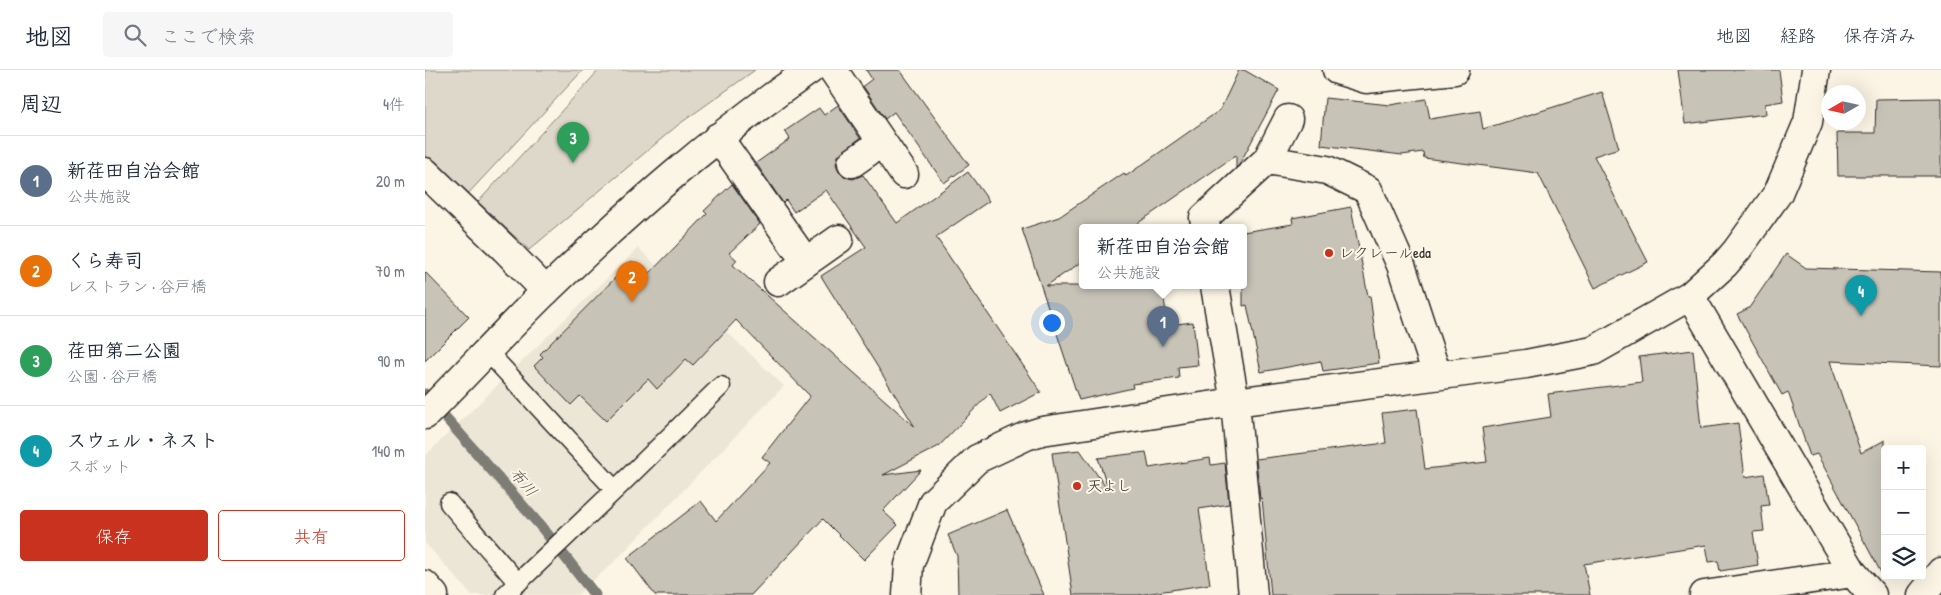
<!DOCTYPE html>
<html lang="ja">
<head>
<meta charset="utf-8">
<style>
  :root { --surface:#fff; --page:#f6f6f7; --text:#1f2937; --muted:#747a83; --line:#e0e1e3; --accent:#c8321e }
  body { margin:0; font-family:"Patrick Hand","Klee One",sans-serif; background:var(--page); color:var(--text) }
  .controls { position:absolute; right:15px; bottom:15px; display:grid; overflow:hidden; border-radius:5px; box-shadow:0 5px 20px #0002 }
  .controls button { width:45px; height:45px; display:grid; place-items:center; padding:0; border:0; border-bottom:1px solid var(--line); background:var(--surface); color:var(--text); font:25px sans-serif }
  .compass { position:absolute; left:1396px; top:15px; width:45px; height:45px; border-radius:50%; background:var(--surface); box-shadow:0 5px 20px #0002; rotate:261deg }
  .you { position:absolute; left:626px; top:252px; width:18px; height:18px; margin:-12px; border:4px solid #fff; border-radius:50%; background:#1a73e8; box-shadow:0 0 0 8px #1a73e833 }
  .badge { display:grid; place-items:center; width:32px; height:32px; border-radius:50%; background:var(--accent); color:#fff; font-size:16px; font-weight:700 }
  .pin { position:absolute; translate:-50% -41px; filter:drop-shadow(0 1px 2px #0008) }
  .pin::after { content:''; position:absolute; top:26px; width:18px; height:15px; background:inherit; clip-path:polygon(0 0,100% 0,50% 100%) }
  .popup { position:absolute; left:654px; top:154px; width:168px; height:65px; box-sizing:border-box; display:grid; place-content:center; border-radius:5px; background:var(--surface); filter:drop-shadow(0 1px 4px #0005); font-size:16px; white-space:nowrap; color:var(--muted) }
  .popup b { font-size:19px; color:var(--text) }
  .popup::after { content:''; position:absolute; left:50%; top:100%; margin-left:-10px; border:10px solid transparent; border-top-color:var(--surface) }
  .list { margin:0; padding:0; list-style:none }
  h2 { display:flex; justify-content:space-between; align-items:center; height:65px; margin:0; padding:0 20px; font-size:21px }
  h2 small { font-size:16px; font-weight:400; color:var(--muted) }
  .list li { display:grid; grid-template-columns:32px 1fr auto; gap:15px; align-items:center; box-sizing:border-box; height:90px; padding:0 20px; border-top:1px solid var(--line) }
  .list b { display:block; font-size:19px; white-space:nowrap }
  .list p { margin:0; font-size:16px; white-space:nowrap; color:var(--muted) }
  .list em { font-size:16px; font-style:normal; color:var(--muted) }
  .actions { display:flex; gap:10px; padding:15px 20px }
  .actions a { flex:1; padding:11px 0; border:1px solid var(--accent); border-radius:5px; text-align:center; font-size:18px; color:var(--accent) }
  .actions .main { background:var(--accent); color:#fff }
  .icon { flex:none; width:28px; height:28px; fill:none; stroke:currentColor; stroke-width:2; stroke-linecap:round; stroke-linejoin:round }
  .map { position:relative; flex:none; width:1516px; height:525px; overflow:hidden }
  header { display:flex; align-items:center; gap:30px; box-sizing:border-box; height:70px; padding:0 25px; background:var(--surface); border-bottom:1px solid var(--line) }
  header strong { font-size:24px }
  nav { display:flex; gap:28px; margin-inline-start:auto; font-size:18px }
  .search { width:350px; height:45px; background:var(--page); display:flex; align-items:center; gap:12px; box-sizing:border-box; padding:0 18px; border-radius:5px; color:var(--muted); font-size:19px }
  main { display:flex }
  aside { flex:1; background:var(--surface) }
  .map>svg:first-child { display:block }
  .built { fill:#ece6d7 }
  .green { fill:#ded8ca; stroke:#84827a }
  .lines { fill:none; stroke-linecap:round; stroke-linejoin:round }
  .stream { stroke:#7d7b74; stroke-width:11 }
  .building { fill:#c8c3b7; stroke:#2b2b2b }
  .lane-casing { stroke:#2b2b2b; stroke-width:21 }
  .street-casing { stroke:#2b2b2b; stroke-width:31 }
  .secondary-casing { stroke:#2b2b2b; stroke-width:31 }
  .highway-casing { stroke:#2b2b2b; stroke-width:31 }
  .lane { stroke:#fcf5e5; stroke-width:18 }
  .street { stroke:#fcf5e5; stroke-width:28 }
  .secondary { stroke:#fcf5e5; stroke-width:28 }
  .highway { stroke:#fcf5e5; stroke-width:28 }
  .poi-dot { fill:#c8321e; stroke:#fcf5e5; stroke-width:2 }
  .labels { text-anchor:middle; stroke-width:4; stroke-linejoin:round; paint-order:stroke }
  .poi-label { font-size:15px; fill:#2b2b2b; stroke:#fcf5e5; text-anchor:start }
  .water-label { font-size:16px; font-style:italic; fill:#545350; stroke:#fcf5e5 }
</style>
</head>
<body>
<header>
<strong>地図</strong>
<div class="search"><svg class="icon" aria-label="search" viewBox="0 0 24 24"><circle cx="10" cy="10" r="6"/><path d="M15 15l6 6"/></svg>ここで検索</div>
<nav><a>地図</a><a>経路</a><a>保存済み</a></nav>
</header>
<main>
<aside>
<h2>周辺<small>4件</small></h2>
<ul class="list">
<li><span class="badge" style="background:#5c6f8a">1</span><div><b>新荏田自治会館</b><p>公共施設</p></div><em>20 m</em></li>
<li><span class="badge" style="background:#e8710a">2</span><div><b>くら寿司</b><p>レストラン · 谷戸橋</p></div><em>70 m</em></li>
<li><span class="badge" style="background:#2e9e5b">3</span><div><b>荏田第二公園</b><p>公園 · 谷戸橋</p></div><em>90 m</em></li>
<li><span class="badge" style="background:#0f9aa8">4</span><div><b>スウェル・ネスト</b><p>スポット</p></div><em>140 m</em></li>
</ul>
<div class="actions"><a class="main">保存</a><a>共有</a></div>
</aside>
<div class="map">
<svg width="1516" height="525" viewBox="0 0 1516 525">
  <rect width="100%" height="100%" fill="#fcf5e5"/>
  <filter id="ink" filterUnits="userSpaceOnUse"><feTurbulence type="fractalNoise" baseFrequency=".02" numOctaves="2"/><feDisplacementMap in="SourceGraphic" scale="10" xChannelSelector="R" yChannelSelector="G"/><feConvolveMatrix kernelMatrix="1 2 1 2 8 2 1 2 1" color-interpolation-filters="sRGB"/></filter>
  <g filter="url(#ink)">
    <path class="built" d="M213 178 359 316 189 492 152 525H47L0 473V386Z"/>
    <path class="green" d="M0 0H158L40 127 0 85Z
      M174 0H330L253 55 104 180 53 132Z"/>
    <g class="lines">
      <path class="stream" d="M0 324 119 460 170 525"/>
    </g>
    <path class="building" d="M441 0H475L544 95 519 113 469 42 460 49 438 16 447 9Z
      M814 0H819L854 20 814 95 811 98V85L706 158H658V191L621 216H737L743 255 768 252 773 295 753 297 754 308 707 314 708 318 654 330 597 159 634 147 699 103 701 106 795 40Z
      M1253 0H1354L1358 31 1340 34 1341 44 1260 54Z
      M1177 22 1194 78 1169 86 1223 192 1170 218 1113 103 999 88 998 82 977 85 896 75 900 28 965 35 1001 29 1005 49 1055 41 1058 59Z
      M1516 28V106H1413L1412 63H1450L1451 29Z
      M413 35 435 68 413 86 411 94 414 102 420 107 428 109 438 105 472 153 543 102 564 131 511 167 616 322 575 343 565 323 514 376 458 405 496 400 458 441 473 455 439 490 398 449 326 525H230L202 488 276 431 291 451 345 393 337 387 385 326 311 250 268 295 261 289 232 319 223 309 181 351 155 326 146 335 109 296 118 287 115 284 207 191 222 206 282 144 279 141 307 114 335 154 304 183 312 190 308 195 490 357 396 206 441 177 401 120 369 142 361 130 358 133 331 93 365 69 360 61 394 38 399 45Z
      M926 137 943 226H945L954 293 898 301 896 291 836 302 822 235 818 236V162L868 154 867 148Z
      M1361 184 1381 198 1516 202V296L1405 291 1436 383 1460 370V510L1392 384 1385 386 1363 322 1357 325 1312 244 1324 238Z
      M0 202 44 247 0 291Z
      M1268 280 1276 358 1313 353 1320 407 1339 404 1344 435 1336 436 1339 461 1328 462 1333 495 1295 501 1293 491 1284 492 1281 475 1159 494 1165 525H846L837 428 835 429 831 389 961 373 957 343 992 339 1000 399 1062 392 1057 358 1126 347 1123 324 1217 312 1214 287Z
      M655 380 680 416 682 415 673 388 721 382 724 398 785 388 786 395 800 393 804 434 774 439 785 514 713 525H648L627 383Z
      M582 440 619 525H533L532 486 523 465Z"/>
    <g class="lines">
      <defs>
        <path id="lane" d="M62 281 190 420 296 316
          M24 433 93 513
          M80 525 190 420"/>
        <path id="street" d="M408 0 479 104
          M912 0 941 9 1030 0
          M293 67 381 192
          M842 90 902 100 943 120 976 195 1012 305
          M427 93 457 72
          M0 102 80 179 121 221
          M781 158 779 148 842 90 863 49
          M353 212 414 169
          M790 216 810 332 828 525
          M1265 226 1428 503 1447 525
          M482 525 484 495 508 432 552 389 601 366 617 361 810 332 1101 294 1168 281 1265 226 1300 194 1312 180 1353 123 1383 52 1391 0
          M1279 525 1428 503
          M1497 525 1516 502"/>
        <path id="secondary" d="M0 345C41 304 80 261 121 221 204 141 290 65 385 0"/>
        <path id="highway" d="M0 515 9 525"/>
      </defs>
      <use href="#lane" class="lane-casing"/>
      <use href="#street" class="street-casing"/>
      <use href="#secondary" class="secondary-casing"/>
      <use href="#highway" class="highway-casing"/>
      <use href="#lane" class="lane"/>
      <use href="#street" class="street"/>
      <use href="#secondary" class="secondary"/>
      <use href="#highway" class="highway"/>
    </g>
  </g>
  <g class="poi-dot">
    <circle cx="904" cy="183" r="5"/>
    <circle cx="652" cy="416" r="5"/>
  </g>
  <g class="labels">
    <g class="poi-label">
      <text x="914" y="188">レクレールeda</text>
      <text x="662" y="421">天よし</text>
    </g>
    <g class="water-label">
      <text transform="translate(99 412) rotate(49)" y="6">布川</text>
    </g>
  </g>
</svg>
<div class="controls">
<button>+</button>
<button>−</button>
<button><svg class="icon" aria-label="layers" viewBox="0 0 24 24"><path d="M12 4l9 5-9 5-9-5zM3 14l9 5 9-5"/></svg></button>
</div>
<svg class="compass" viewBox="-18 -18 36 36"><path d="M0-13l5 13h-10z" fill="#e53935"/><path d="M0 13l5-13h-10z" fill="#747a83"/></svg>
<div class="you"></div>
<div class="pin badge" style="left:738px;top:277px;background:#5c6f8a">1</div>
<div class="popup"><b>新荏田自治会館</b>公共施設</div>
<div class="pin badge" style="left:207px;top:232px;background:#e8710a">2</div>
<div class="pin badge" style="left:148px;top:93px;background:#2e9e5b">3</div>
<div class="pin badge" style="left:1436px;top:246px;background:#0f9aa8">4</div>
</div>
</main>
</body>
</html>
